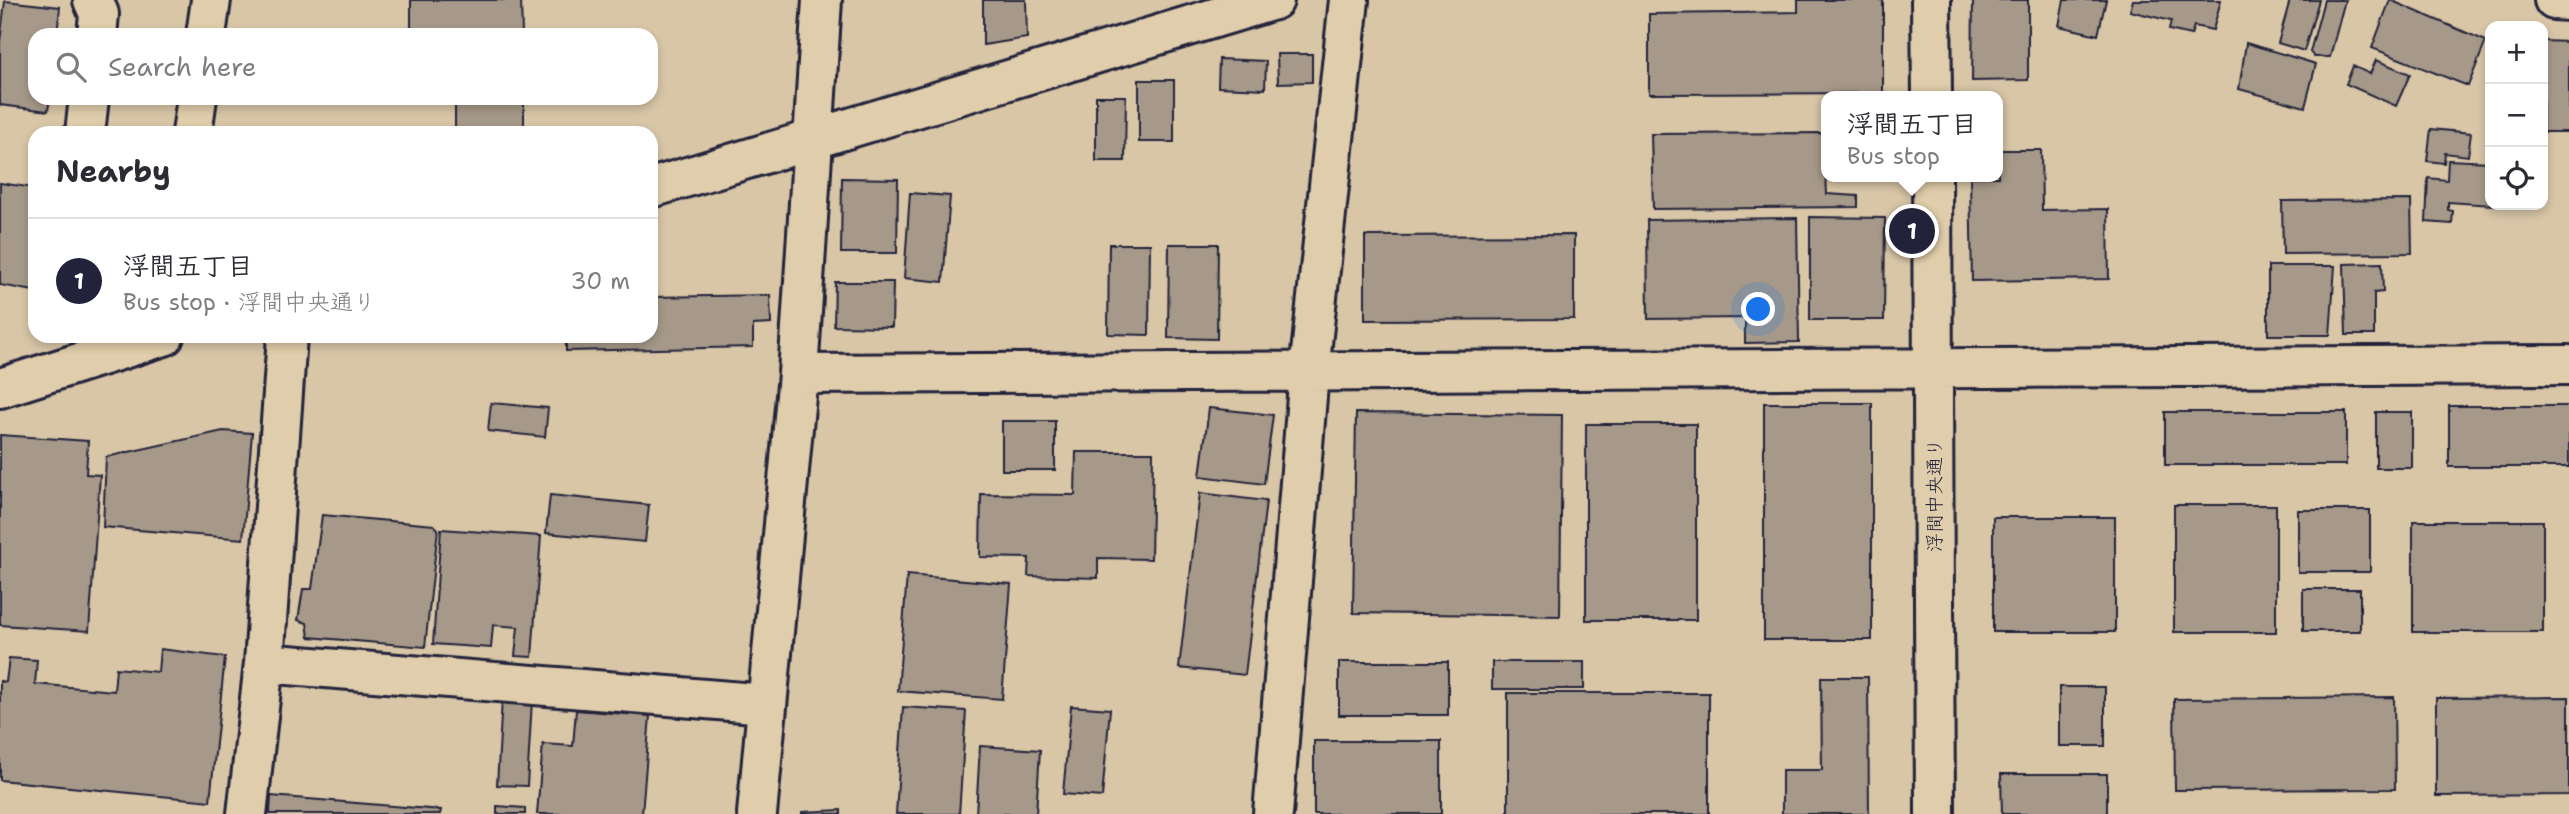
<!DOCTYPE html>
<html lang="en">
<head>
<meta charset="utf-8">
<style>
  :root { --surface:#fff; --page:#f2f2f3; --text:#2b2b33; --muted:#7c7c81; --line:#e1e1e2; --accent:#22223b }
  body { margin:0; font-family:"Shantell Sans","Klee One",sans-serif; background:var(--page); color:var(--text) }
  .controls { position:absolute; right:21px; top:21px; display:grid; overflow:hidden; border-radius:14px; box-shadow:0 4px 10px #0003 }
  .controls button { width:63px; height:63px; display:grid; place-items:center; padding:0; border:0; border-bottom:2px solid var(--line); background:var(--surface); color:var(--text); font:35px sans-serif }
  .you { position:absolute; left:1759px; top:310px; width:24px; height:24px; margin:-18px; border:5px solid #fff; border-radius:50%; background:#1a73e8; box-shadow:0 0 0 10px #1a73e833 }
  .badge { display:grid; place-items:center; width:46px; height:46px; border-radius:50%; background:var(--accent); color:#fff; font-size:23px; font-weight:700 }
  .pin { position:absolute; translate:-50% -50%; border:4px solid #fff; box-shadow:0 2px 7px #0006 }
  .popup { position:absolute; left:1821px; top:91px; width:182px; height:91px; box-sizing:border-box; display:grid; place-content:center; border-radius:14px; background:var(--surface); filter:drop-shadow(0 2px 5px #0005); font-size:23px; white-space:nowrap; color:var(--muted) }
  .popup b { font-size:26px; color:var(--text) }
  .popup::after { content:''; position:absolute; left:50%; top:100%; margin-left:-14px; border:14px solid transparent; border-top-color:var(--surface) }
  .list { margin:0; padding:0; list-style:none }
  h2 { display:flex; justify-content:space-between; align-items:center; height:91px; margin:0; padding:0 28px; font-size:30px }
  h2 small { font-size:23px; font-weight:400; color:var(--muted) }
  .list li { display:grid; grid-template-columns:46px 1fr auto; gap:21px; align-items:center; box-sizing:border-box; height:126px; padding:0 28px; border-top:2px solid var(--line) }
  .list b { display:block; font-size:26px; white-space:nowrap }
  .list p { margin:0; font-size:23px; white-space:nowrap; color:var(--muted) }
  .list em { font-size:23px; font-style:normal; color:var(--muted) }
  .icon { flex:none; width:38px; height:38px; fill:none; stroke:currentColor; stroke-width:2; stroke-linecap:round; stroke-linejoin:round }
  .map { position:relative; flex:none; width:2569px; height:814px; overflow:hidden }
  .search { position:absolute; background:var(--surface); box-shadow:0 4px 10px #0003; left:28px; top:28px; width:630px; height:77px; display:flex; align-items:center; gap:18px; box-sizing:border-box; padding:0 24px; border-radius:21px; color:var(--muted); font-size:26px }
  .panel { position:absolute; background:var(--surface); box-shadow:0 4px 10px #0003; left:28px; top:126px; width:630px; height:217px; border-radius:21px }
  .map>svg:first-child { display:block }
  .building { fill:#a69989; stroke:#22223b; stroke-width:2 }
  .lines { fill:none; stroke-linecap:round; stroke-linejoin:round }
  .minor-casing { stroke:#22223b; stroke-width:44 }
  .minor { stroke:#e0cdab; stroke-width:38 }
  .labels { text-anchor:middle; stroke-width:7; stroke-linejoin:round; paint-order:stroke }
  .street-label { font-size:19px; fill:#22223b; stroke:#e0cdab }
</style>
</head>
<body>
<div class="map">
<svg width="2569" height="814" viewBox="0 0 2569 814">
  <rect width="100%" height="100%" fill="#d8c6a7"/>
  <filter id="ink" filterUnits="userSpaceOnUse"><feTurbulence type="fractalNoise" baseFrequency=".0143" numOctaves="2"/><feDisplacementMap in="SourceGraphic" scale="14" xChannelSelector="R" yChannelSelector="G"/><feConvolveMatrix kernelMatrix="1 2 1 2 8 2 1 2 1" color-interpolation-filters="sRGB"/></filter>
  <g filter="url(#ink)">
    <path class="building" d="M411 0H521L522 35H411Z
      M983 0H1026L1027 38 983 45Z
      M1798 0H1883V93L1649 94V14L1798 12Z
      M1973 0H2028V80L1972 81Z
      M2064 0H2106L2098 35 2059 26Z
      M2133 0H2221L2213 30 2194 26 2191 35 2169 30 2171 21 2130 11Z
      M2290 0H2319L2304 51 2278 43Z
      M2324 0H2345L2330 57H2314L2310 52Z
      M2390 0 2486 41 2468 86 2372 48Z
      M5 1 60 7 57 35H35V98H50L48 111 0 105V42Z
      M2543 41 2569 42V132H2543Z
      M2246 43 2316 64 2305 107 2239 89Z
      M1277 54H1312V82L1278 83Z
      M1219 59 1266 61 1265 89 1218 87Z
      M2376 60 2410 74 2396 106 2346 84 2353 66 2370 74Z
      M1139 80H1174V142H1139Z
      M1096 96H1126L1125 161H1096Z
      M455 98H524V133H455Z
      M2431 129 2471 133 2468 156 2445 153 2444 163 2427 161Z
      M1824 133 1827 194 1858 196V207L1653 209 1651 134Z
      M1998 150H2041L2042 210 2108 209 2109 279 1972 281 1970 177H1998Z
      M2448 160 2490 162V205H2523V207L2448 202V210L2453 211 2452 224 2426 222 2428 178 2447 180Z
      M842 178 898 179 897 253H841Z
      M0 183 35 188 34 291 0 285Z
      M910 193 950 196 943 282 904 278Z
      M2411 200 2412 253 2283 254 2282 201Z
      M1810 217 1885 218 1884 320H1810Z
      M1797 218 1799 342 1745 343V318L1648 319 1647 220Z
      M1574 235V319L1365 320V236Z
      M1109 244H1150L1149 335 1108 334Z
      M1169 244H1218L1217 339 1168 338Z
      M2382 263 2383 292 2374 293V335H2346L2344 264Z
      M2268 266H2335L2330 335H2268Z
      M835 282H893L892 327 834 326Z
      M770 295 771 324 753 325V347L566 351V336H651V297Z
      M491 403 548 408 545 437 488 431Z
      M1764 403H1872V640H1764Z
      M2449 406H2569V467H2449Z
      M1209 408 1273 415 1264 484 1200 476Z
      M2165 412H2346V465H2165Z
      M2376 412H2412V468H2376Z
      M1356 413 1562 415 1560 616 1353 613Z
      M1002 421H1055V470H1002Z
      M1586 424H1696V620H1586Z
      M223 431 252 433 243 539 103 527 106 457Z
      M0 435 88 441 86 474 100 475 89 631 0 625Z
      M1076 452H1153L1151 559 1098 558V578L1028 576 1029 558 980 557 981 494 1075 495Z
      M1200 493 1266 501 1245 675 1179 668Z
      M550 495 649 505 645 542 546 533Z
      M2174 505H2276V632H2174Z
      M2298 510H2370V572H2298Z
      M322 515 434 525 438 529 425 647 309 637 307 623 298 620 303 589H312Z
      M1993 517H2115V632H1993Z
      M2413 521H2543V632H2413Z
      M441 529 541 536 532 657 515 656 518 627 493 625 491 648 433 644Z
      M907 575 1011 584 1002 699 898 691Z
      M2303 589H2360V631H2303Z
      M160 649 225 657 210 801 0 780V681L6 682 9 658 37 660 35 684 114 691 116 668 158 672Z
      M1339 662H1448V715H1339Z
      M1492 662H1584V689H1492Z
      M1821 677H1868L1869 814H1782V770H1822Z
      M2059 687H2105V746H2059Z
      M1508 693H1709V814H1508Z
      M2394 697 2395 789 2175 790 2174 699Z
      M2569 697V795L2436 796V698Z
      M502 699 532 700 527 786 497 785Z
      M1071 706 1110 709 1102 797 1063 794Z
      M903 707 966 711 959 814H896Z
      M576 710 650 716 642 814H537L543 744 573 746Z
      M1314 741H1441V814H1314Z
      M980 746 1040 750 1036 814H976Z
      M2001 774H2107V814H2002Z
      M271 796 441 810 440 814H270Z
      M497 806 525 808V814H497Z
      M841 810V814H802V812Z"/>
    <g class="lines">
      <defs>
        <path id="minor" d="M93 0 99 14 97 35
          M1931 0 1932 96
          M2554 0 2569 1
          M206 35 211 0
          M85 133 89 98
          M192 133 197 98
          M1932 177 1935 814
          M651 188 1274 0
          M798 374 2569 365
          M0 388 164 336
          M264 663 767 704
          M247 814 264 663 287 336
          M757 814 798 374 822 0
          M1273 814 1309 372 1349 0"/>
      </defs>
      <use href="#minor" class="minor-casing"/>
      <use href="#minor" class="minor"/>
    </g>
  </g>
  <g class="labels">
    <g class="street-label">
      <text transform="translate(1934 495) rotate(-90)" y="7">浮間中央通り</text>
    </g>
  </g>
</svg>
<div class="controls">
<button>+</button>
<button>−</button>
<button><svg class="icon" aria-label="locate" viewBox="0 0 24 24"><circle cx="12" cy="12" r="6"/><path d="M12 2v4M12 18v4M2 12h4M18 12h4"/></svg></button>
</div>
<div class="you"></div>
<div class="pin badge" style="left:1912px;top:231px">1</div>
<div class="popup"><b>浮間五丁目</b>Bus stop</div>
<div class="search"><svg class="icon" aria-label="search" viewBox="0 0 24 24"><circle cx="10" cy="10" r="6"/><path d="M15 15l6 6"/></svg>Search here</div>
<section class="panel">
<h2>Nearby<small></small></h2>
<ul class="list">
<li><span class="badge">1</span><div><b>浮間五丁目</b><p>Bus stop · 浮間中央通り</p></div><em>30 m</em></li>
</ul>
</section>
</div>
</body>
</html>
